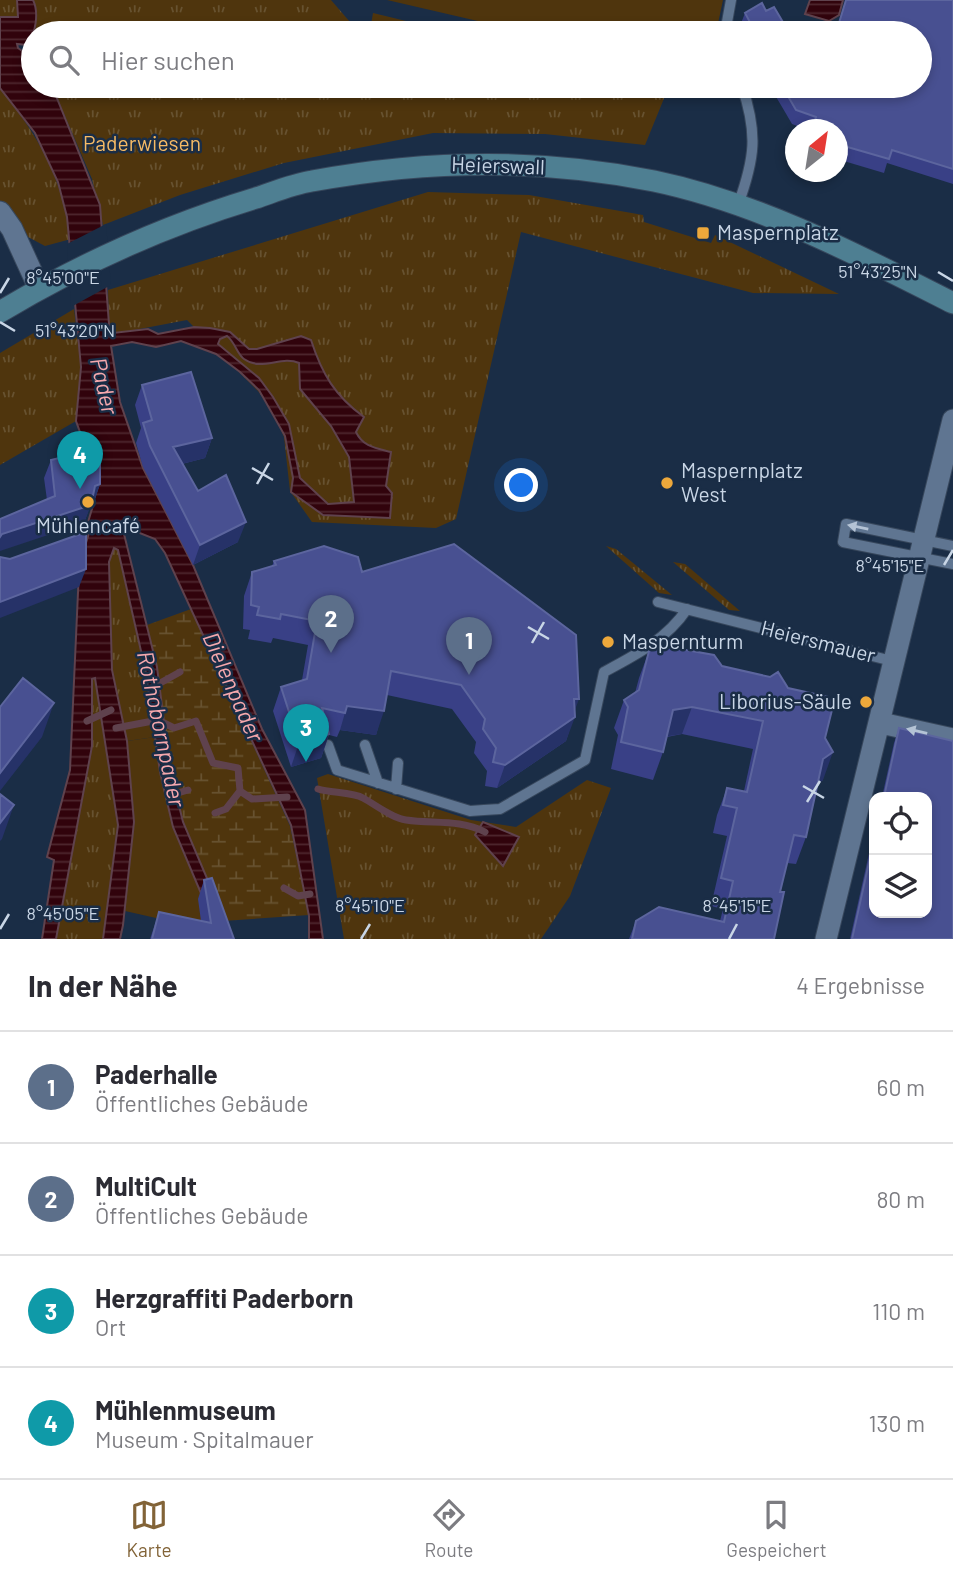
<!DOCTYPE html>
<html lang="de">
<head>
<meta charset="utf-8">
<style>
  :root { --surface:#fff; --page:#f2f2f3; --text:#2b2b33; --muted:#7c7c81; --line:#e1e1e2; --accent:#826337 }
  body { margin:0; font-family:Barlow,sans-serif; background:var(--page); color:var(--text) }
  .controls { position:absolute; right:21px; bottom:21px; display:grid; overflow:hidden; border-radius:14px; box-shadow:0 4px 10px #0003 }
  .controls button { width:63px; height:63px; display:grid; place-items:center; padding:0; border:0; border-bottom:2px solid var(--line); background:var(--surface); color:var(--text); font:35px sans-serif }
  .compass { position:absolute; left:785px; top:119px; width:63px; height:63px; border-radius:50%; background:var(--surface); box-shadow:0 4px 10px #0003; rotate:30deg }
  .you { position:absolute; left:522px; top:486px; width:24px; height:24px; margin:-18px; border:5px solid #fff; border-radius:50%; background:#1a73e8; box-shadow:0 0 0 10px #1a73e833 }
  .badge { display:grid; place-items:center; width:46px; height:46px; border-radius:50%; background:var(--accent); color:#fff; font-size:23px; font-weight:700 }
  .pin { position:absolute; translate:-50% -58px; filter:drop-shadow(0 2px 4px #0008) }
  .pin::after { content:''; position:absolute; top:37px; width:24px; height:21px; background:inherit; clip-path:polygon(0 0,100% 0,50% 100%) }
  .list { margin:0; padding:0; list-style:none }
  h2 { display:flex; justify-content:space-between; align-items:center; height:91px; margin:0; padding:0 28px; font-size:30px }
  h2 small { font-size:23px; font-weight:400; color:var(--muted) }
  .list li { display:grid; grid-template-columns:46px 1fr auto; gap:21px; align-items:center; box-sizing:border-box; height:112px; padding:0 28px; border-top:2px solid var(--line) }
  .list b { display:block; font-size:26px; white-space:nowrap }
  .list p { margin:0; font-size:23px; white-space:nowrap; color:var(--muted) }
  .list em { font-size:23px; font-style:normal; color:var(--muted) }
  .icon { flex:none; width:38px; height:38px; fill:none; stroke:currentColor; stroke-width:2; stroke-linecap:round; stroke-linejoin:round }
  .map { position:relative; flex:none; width:953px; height:939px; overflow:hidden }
  .search { position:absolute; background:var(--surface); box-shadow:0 4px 10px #0003; left:21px; right:21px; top:21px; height:77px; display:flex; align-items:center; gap:18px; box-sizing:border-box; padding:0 24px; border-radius:38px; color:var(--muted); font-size:26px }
  .sheet { height:539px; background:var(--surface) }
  nav { display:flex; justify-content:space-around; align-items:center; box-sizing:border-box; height:98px; border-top:2px solid var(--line); background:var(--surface); font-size:19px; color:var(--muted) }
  nav a { display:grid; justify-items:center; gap:4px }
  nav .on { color:var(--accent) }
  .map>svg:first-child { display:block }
  .grass { fill:url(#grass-tufts) }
  .wetland { fill:url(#wetland-marsh) }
  .garden { fill:#4f350d }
  .water { fill:url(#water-rules); stroke:#5f424d; stroke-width:2; fill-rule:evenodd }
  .pier { fill:#1a2d46 }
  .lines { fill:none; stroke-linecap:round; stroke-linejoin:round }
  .stream { stroke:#5f424d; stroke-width:7 }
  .service-casing { stroke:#37475c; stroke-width:12 }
  .minor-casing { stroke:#37475c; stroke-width:23 }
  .secondary-casing { stroke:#37475c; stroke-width:23 }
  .service { stroke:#5f7591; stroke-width:10 }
  .minor { stroke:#5f7591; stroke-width:21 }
  .secondary { stroke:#4e7f92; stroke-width:21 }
  .wall { fill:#394086 }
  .shaded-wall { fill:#263268 }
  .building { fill:#485091; stroke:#5c659e; stroke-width:2 }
  .oneway { fill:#b4c3d5 }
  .ticks { fill:none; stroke:#c9d6e6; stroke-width:2.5 }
  .poi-dot { fill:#eda83b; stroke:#1a2d46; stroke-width:2.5 }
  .labels { text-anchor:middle; stroke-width:5; stroke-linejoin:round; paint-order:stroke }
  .park-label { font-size:21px; fill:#f5ba65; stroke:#1a2d46 }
  .street-label { font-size:21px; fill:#c9d6e6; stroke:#1a2d46 }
  .poi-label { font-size:21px; fill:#c9d6e6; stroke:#1a2d46; text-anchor:start }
  .water-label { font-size:23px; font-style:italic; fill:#f5a8ad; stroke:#1a2d46 }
  .ticks-label { font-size:18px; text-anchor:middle; fill:#c9d6e6; stroke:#1a2d46; stroke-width:5; stroke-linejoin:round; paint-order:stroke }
</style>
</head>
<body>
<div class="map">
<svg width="953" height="939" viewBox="0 0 953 939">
  <defs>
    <pattern id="grass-tufts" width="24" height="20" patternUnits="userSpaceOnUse" patternTransform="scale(1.75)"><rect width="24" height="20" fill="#4f350d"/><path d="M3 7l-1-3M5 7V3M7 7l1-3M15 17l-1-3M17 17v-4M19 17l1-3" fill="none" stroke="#675230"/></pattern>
    <pattern id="wetland-marsh" width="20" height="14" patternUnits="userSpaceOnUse" patternTransform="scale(1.75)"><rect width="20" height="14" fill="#4f350d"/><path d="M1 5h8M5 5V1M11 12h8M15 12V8" fill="none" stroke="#675230"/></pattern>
    <pattern id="water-rules" width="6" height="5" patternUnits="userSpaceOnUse" patternTransform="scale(1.75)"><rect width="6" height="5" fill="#31030c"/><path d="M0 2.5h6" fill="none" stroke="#4e272f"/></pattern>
  </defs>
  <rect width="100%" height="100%" fill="#1a2d46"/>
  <path class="grass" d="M0 0H17L18 17H0Z
    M33 0H331L350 22 388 33H33L36 7Z
    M373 13 439 29 438 33H407L371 25Z
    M52 86H618L665 96 645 145 545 134 433 133 284 163 180 195 103 225 92 179Z
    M0 88C40 139 61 175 71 239L45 246 28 237 0 201Z
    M428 192 529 195 643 215 644 222 711 243 715 235 839 294 753 293 521 232 456 519 436 528 312 522 290 491 284 437 274 413 258 391 187 320 113 334 109 324 108 290Z
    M74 309 81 367 76 421 0 465V353Z
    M606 546 616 549 672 595 659 593Z
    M113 548 118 550 146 673 155 737 127 741 112 670 109 562Z
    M673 562 685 564 740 611 729 610Z
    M96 678C103 720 114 763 117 805 121 848 113 898 103 939H56L92 746V679Z
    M328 774 471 820 516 827 587 780 611 788 570 896 541 939H344L317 778Z"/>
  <path class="wetland" d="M191 609 290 826 309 915 223 921C200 874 180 820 170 768 162 720 159 672 147 625Z"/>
  <path class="garden" d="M387 0H723L716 33H529Z
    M155 737 173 827 211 917 187 925 125 911 134 822 127 741Z"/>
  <path class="water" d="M17 0H33C39 12 36 34 27 45L17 44 18 48 33 59V86H52L100 205 109 324 113 333 148 329 158 334 194 327 210 328 230 332 249 349H257L301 336 311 340C322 374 335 396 364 417L356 432C363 447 376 448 391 452L386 486 392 493 390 518 323 515 291 492 293 478 285 436 259 390 240 372 216 354 181 341 156 347 132 342 111 346 120 402 143 468 193 565 262 729 305 810 323 939H309V916L291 825 165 553 155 539 122 526 157 667 170 769 183 822 209 883 211 917 173 827 160 772 146 673 118 550 114 548 109 562 112 670 127 741 134 822 123 925 120 939H103L118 825 95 678 92 679V746L56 939H42L54 860 47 857 70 770 80 548 85 546 90 530 86 529 94 502 93 468 76 421 81 367 67 217 58 182 35 133 0 88V17H18ZM227 336C235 342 237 354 244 359 262 372 281 355 299 363L300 389 331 426 349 457 354 502 328 504 300 478 289 424 273 397 259 378 218 344 220 339Z
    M810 0H843L839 15 829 21 805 14Z
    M483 822 519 837 503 866 475 835Z"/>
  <path class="pier" d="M106 224 111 285 71 307 67 244Z"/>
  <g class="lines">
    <path class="stream" d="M153 687 180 672
      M87 721 111 710
      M116 728 158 720 174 728 196 721 213 763 238 768 240 791 252 799 287 797
      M318 789C330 793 353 792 363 798 376 805 392 818 406 820 433 824 460 819 485 832
      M171 795 188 790
      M215 813 226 809 240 791
      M284 888 298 896 310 894"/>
    <defs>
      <path id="service" d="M725 33 731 0
        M738 205C755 158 758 134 742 86
        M953 546 846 524 843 542 953 564
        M658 602 896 662
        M328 745 337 770 470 811 484 810 500 809 585 760 604 672C636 655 667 639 687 609
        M365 745 378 783
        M396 789 398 763"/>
      <path id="minor" d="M0 212 12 229 39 288
        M881 723 953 739
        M826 939 953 420"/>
      <path id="secondary" d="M0 312C80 264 166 225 256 198 274 192 293 184 312 181 425 160 541 158 654 181 759 203 858 255 953 303"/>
    </defs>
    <use href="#service" class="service-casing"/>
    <use href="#minor" class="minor-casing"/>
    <use href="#secondary" class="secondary-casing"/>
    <use href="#service" class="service"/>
    <use href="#minor" class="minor"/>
    <use href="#secondary" class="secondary"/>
  </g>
  <path class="wall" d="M846 0H953V184L887 163 884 173 837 159V130H808L792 124 785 112 772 90 773 86H920V33H835Z
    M745 13 781 33H744L740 26Z
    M142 385 212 438 205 458 182 464 198 491 238 542 193 565 143 467 136 443 141 428 135 405Z
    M51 460 100 484 94 502 91 503 84 523 47 500 44 478Z
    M274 561 362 572 575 713 566 741 497 788 485 786 487 771 474 753 476 742 452 709 387 695 376 735 340 730 337 737 329 735 321 758 291 767 273 711 281 687 302 680 308 645 273 638 271 643 248 639 250 630 243 629 244 596 252 572 272 566Z
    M649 651 722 666 788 688 825 738 823 780 817 784 806 837 796 864 787 863 780 892 774 939H629L636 921H720L723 909 711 906 727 836 713 833 717 815 727 788 744 791 753 749 682 734 667 737 663 752 653 780 611 769 618 735 614 728 624 700 635 693 639 678Z
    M899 728 953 741V939H850L874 831V913H927V797H882L894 743Z
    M204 880 234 939H150L159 912 201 921 198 899Z"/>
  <path class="shaded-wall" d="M784 24 781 33H768Z
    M762 26 759 33H753L754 30Z
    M212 438 205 458 166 468 173 447Z
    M100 484 94 502 88 504 95 486Z
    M91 505 84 523 0 551V537L2 534Z
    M246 522 238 542 193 565 200 545Z
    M86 569 79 587 0 618V602Z
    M574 699H579L572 718 575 717 566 741 497 788 505 765Z
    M54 703 42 737 0 791V773Z
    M347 706 384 711 376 735 340 730Z
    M692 707 682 734 663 737 673 710Z
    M329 734 321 758 291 767 299 743Z
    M833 752 823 780 813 787 823 759Z
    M14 805 2 839 0 841V823Z"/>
  <path class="building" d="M846 0H953V169L892 150 889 159 837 144V130H812L816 117 796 110 782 86H920V33H836Z
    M762 3 766 11 774 7 784 24 768 33H766L762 26 754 30 745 13Z
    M191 372 212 438 173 447 198 491 226 475 246 522 200 545 150 446 143 423 152 420 142 385Z
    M100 448V484L95 486 91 505 2 534 0 537V519L55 496 51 460Z
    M86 532V569L0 602V557L10 559Z
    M454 544 576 635 579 699H574L575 717 505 765 493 762 496 748 483 729 485 719 461 685 391 671 384 711 347 706 345 713 322 708 329 734 299 743 281 687 307 679 317 621 281 614 280 619 257 615 259 607 251 605 252 572 276 565 274 561 324 546 358 557 362 572Z
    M658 645 714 655 722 666 770 677 778 672 788 688 828 697 833 706 825 738 833 752 823 759 806 837 794 835 780 892H784L774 939H632L636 921 659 907 724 922 733 881 721 878 737 808 723 805 727 788 747 792 763 721 692 707 673 710 663 752 621 742 628 707 624 700 639 690 649 651Z
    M23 678 54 703 0 773V707Z
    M899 728 953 741V939H852L874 840V913H927V797H884Z
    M0 794 14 805 0 823Z
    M212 878 234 939H152L159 912 211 923 204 880Z"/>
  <defs><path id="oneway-solid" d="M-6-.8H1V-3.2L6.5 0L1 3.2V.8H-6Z" transform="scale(1.75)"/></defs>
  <g class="oneway">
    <use href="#oneway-solid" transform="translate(858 527) rotate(-169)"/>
    <use href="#oneway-solid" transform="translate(917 731) rotate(-167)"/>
  </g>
  <path class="ticks" d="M938 272 953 281M0 293 9 278M0 322 15 331M252 468 273 480M257 484 269 463M944 565 953 550M528 627 549 639M532 643 544 622M803 786 824 798M807 802 820 781M0 929 9 914M361 939 370 924M729 939 737 924"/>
  <g class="poi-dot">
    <rect x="696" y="226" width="14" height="14" rx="3.5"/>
    <circle cx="667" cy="483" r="7"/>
    <circle cx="88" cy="502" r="7"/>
    <circle cx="608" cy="642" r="7"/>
    <circle cx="866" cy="702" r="7"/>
  </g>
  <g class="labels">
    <g class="park-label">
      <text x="142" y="151">Paderwiesen</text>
    </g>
    <g class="street-label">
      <text transform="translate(498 166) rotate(2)" y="7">Heierswall</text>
      <text transform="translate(818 642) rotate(14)" y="7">Heiersmauer</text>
    </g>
    <g class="poi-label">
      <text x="717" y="240">Maspernplatz</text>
      <text x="681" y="478">Maspernplatz<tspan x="681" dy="24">West</tspan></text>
      <text x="88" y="533" text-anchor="middle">Mühlencafé</text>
      <text x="622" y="649">Maspernturm</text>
      <text x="852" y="709" text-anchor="end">Liborius-Säule</text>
    </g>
    <g class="water-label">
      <text transform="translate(104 386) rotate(77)" y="8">Pader</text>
      <text transform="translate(233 687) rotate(66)" y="8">Dielenpader</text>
      <text transform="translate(161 729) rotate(78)" y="8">Rothobornpader</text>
    </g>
  </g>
  <g class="ticks-label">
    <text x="878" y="278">51°43'25"N</text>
    <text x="63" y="284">8°45'00"E</text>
    <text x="75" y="337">51°43'20"N</text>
    <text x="890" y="572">8°45'15"E</text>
    <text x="370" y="912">8°45'10"E</text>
    <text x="737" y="912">8°45'15"E</text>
    <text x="63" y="920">8°45'05"E</text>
  </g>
</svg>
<div class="controls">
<button><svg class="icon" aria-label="locate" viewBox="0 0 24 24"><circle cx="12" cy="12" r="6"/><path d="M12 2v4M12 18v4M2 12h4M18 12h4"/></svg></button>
<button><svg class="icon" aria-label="layers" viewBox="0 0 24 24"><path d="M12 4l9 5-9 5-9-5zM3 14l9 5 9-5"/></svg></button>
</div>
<svg class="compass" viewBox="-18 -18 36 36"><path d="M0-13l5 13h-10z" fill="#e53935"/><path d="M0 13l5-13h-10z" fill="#7c7c81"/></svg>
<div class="you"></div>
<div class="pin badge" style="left:469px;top:675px;background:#5c6f8a">1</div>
<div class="pin badge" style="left:331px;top:653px;background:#5c6f8a">2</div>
<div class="pin badge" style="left:306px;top:762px;background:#0f9aa8">3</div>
<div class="pin badge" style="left:80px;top:489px;background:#0f9aa8">4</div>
<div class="search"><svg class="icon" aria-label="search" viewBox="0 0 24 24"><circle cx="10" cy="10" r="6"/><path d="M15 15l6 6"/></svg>Hier suchen</div>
</div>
<section class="sheet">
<h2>In der Nähe<small>4 Ergebnisse</small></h2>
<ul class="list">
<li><span class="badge" style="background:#5c6f8a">1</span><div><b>Paderhalle</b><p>Öffentliches Gebäude</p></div><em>60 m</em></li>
<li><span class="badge" style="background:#5c6f8a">2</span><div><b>MultiCult</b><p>Öffentliches Gebäude</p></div><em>80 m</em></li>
<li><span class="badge" style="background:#0f9aa8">3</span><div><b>Herzgraffiti Paderborn</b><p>Ort</p></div><em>110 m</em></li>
<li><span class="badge" style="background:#0f9aa8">4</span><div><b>Mühlenmuseum</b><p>Museum · Spitalmauer</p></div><em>130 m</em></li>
</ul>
</section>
<nav>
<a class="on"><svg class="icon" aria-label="map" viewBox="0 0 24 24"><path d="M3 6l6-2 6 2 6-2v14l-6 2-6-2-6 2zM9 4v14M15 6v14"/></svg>Karte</a>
<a><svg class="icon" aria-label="directions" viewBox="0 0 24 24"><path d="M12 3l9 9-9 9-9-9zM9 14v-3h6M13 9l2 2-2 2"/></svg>Route</a>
<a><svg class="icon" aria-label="saved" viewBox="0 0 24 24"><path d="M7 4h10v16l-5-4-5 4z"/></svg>Gespeichert</a>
</nav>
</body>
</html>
